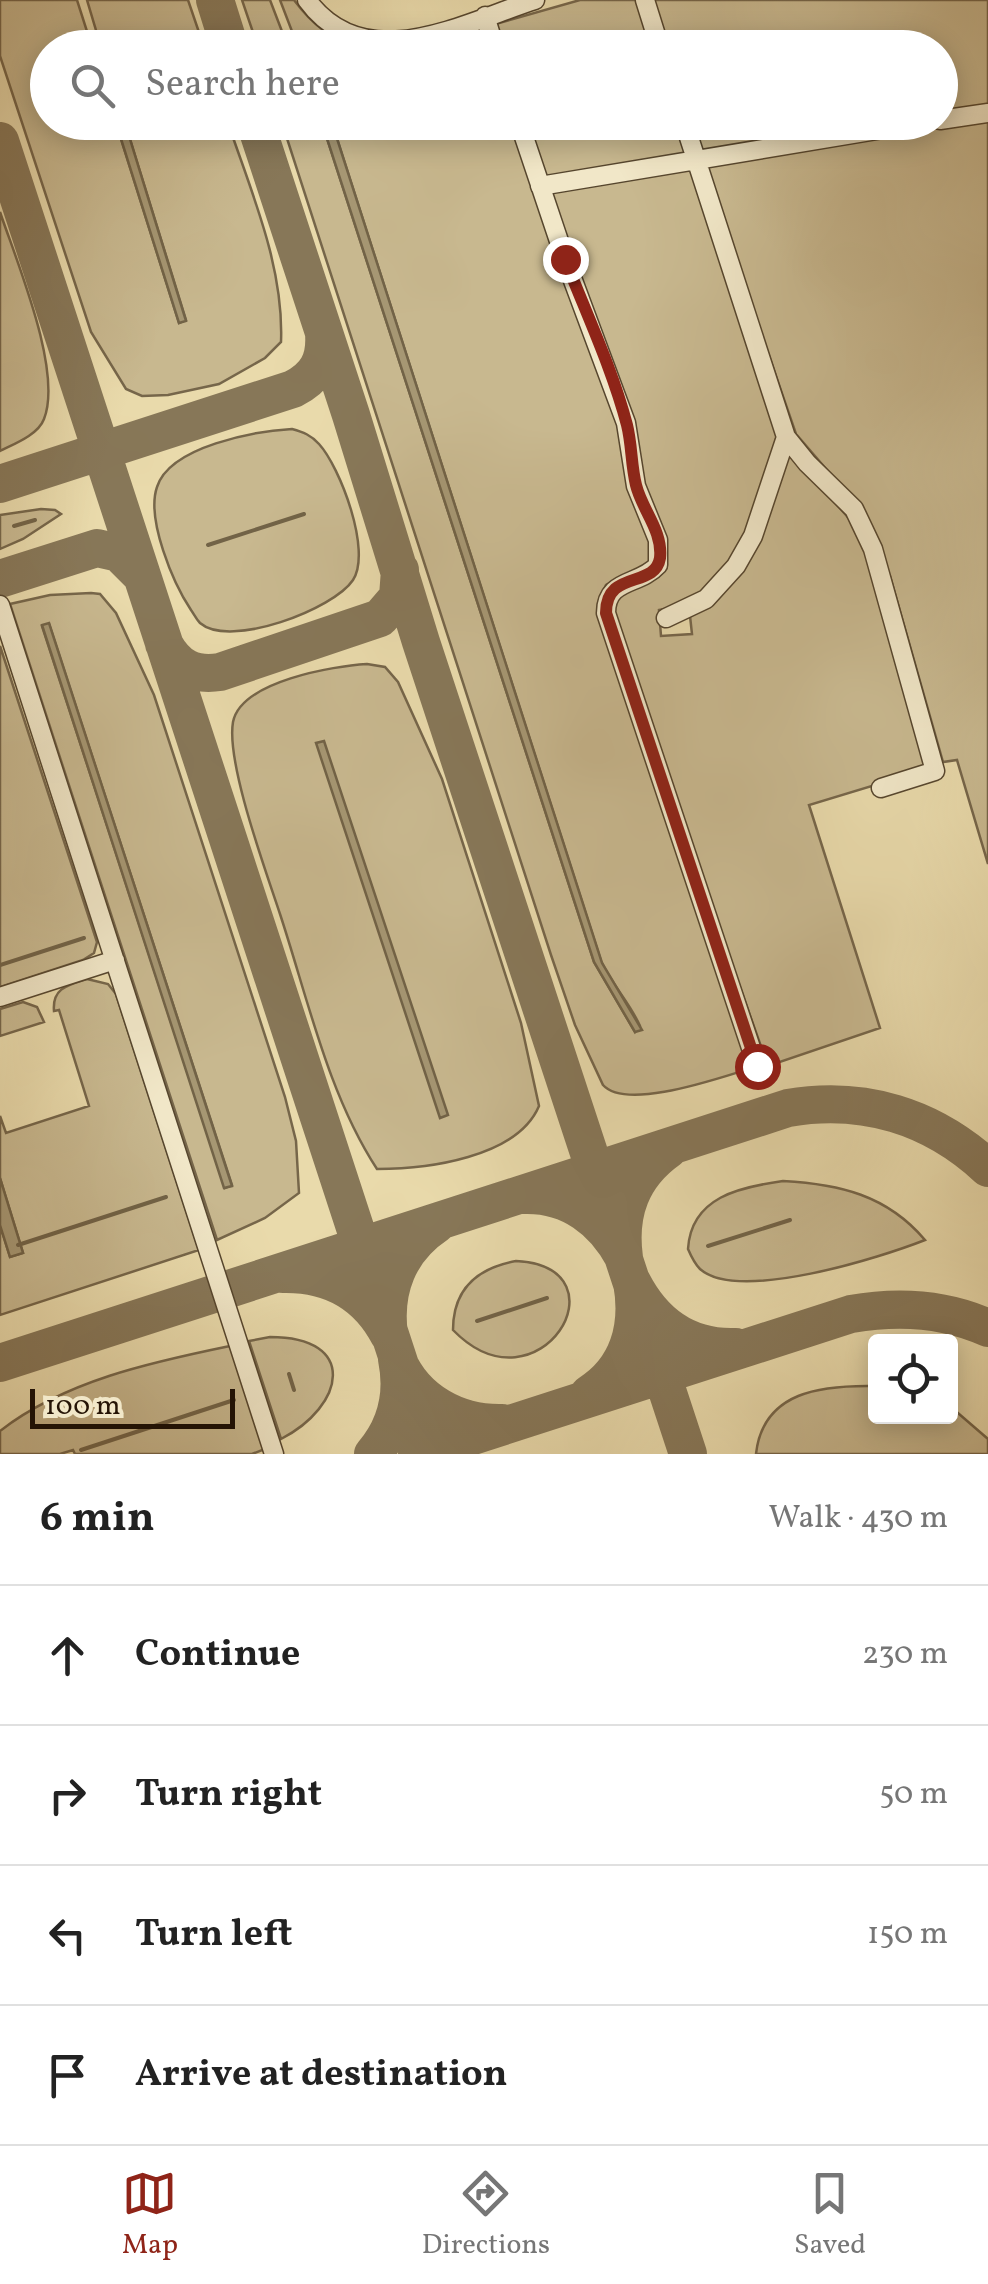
<!DOCTYPE html>
<html lang="en">
<head>
<meta charset="utf-8">
<style>
  :root { --surface:#fff; --page:#f6f6f6; --text:#222; --muted:#767676; --line:#e0e0e0; --accent:#8f2418 }
  body { margin:0; font-family:Vollkorn,serif; background:var(--page); color:var(--text) }
  .controls { position:absolute; right:30px; bottom:30px; display:grid; overflow:hidden; border-radius:10px; box-shadow:0 5px 25px #0003 }
  .controls button { width:90px; height:90px; display:grid; place-items:center; padding:0; border:0; border-bottom:2px solid var(--line); background:var(--surface); color:var(--text); font:50px sans-serif }
  .scale { position:absolute; left:30px; bottom:25px; width:205px; box-sizing:border-box; padding-left:10px; border:5px solid #251405; border-top:0; font-size:28px; line-height:35px; white-space:nowrap; color:#251405; -webkit-text-stroke:8px #f1e7c8; paint-order:stroke }
  .stop { position:absolute; width:30px; height:30px; margin:-22px; border:8px solid #8f2418; border-radius:50%; background:#fff }
  .stop.end { background:#8f2418; border-color:#fff; box-shadow:0 2px 10px #0008 }
  .list { margin:0; padding:0; list-style:none }
  h2 { display:flex; justify-content:space-between; align-items:center; height:130px; margin:0; padding:0 40px; font-size:42px }
  h2 small { font-size:32px; font-weight:400; color:var(--muted) }
  .list li { display:grid; grid-template-columns:65px 1fr auto; gap:30px; align-items:center; box-sizing:border-box; height:140px; padding:0 40px; border-top:2px solid var(--line) }
  .list b { display:block; font-size:38px; white-space:nowrap }
  .list em { font-size:32px; font-style:normal; color:var(--muted) }
  .icon { flex:none; width:55px; height:55px; fill:none; stroke:currentColor; stroke-width:2; stroke-linecap:round; stroke-linejoin:round }
  .map { position:relative; flex:none; width:988px; height:1454px; overflow:hidden }
  .search { position:absolute; background:var(--surface); box-shadow:0 5px 25px #0003; left:30px; right:30px; top:30px; height:110px; display:flex; align-items:center; gap:25px; box-sizing:border-box; padding:0 35px; border-radius:55px; color:var(--muted); font-size:38px }
  .sheet { height:690px; background:var(--surface) }
  nav { display:flex; justify-content:space-around; align-items:center; box-sizing:border-box; height:140px; border-top:2px solid var(--line); background:var(--surface); font-size:28px; color:var(--muted) }
  nav a { display:grid; justify-items:center; gap:5px }
  nav .on { color:var(--accent) }
  .map>svg:first-child { display:block }
  .green { fill:#c8b88f; stroke:#76664a; stroke-width:2.5; fill-rule:evenodd }
  .water { fill:#a69773; stroke:#726347; stroke-width:2.5 }
  .lines { fill:none; stroke-linecap:round; stroke-linejoin:round }
  .stream { stroke:#726347; stroke-width:4 }
  .taxiway { stroke:#877758; stroke-width:38 }
  .minor-casing { stroke:#56462e; stroke-width:21 }
  .minor { stroke:#f1e7c8; stroke-width:18 }
  .route { stroke:#8f2418; stroke-width:12 }
</style>
</head>
<body>
<div class="map">
<svg width="988" height="1454" viewBox="0 0 988 1454">
  <rect width="100%" height="100%" fill="#e9daab"/>
  <filter id="stains"><feTurbulence type="fractalNoise" baseFrequency=".002" numOctaves="4"/><feColorMatrix values="0 0 0 0 .2 0 0 0 0 .09 0 0 0 0 .02 0 0 0 .5 -.17"/></filter>
  <radialGradient id="worn" r=".72"><stop offset=".6" stop-color="#630" stop-opacity="0"/><stop offset="1" stop-color="#630" stop-opacity=".3"/></radialGradient>
  <path class="green" d="M0 0H77L92 47 48 48V122L116 123 179 323 186 320 125 123H228C252 194 284 267 281 342L265 358 219 384 168 395 142 396 126 389 91 332 0 56Z
    M87 0H188L204 47H101Z
    M242 0H270L288 47H258Z
    M280 0H294C312 24 331 40 361 47H298Z
    M580 0H640L655 47H500L492 25Z
    M650 0H988V107L941 114 940 48 666 47Z
    M988 119V864L957 760 943 762 890 576 839 484 796 434 703 165Z
    M690 122 890 123 700 152Z
    M282 123H322L594 962 635 1032 640 1026C630 1003 612 985 601 961L332 123H514L614 401 652 532V562L606 585 599 600 749 1069C719 1078 626 1111 603 1085L575 1025 551 955Z
    M525 123H678L687 154 545 180Z
    M691 164 777 433C774 454 767 473 761 494 744 546 720 601 659 610L661 636 692 634 690 616C750 580 768 515 790 451L852 522 885 599 928 769 809 805 880 1028 768 1066 673 799 613 611C614 584 645 586 663 571L666 553 639 480 637 445 629 412 548 191 551 188Z
    M0 212C16 260 63 371 44 419 38 435 14 444 0 451Z
    M292 429C303 432 311 435 319 444 340 467 372 551 353 580 334 609 230 649 200 623 196 619 194 614 191 610 173 583 146 519 157 487 170 446 256 431 292 429Z
    M41 509 55 510 61 514 23 539 0 549V515Z
    M91 593 100 594 116 613 154 695 285 1097 296 1141 299 1193 265 1218 217 1240 10 604 50 595ZM49 624 232 1185 225 1188 42 626Z
    M0 646 97 942 94 953 83 960 0 987Z
    M367 664 385 667 398 682 442 779 521 1023 539 1106C517 1158 426 1169 377 1169 328 1094 308 999 280 914 266 871 226 763 233 722 241 681 334 666 367 664Z
    M87 979 108 984 116 994 199 1250 0 1315V1225L10 1257 23 1253 0 1178V1116L6 1133 89 1106 59 1010 54 1011C52 988 68 985 87 979Z
    M23 1002 37 1007 44 1022 0 1036V1009Z
    M783 1181C839 1184 887 1195 925 1240 882 1257 738 1303 700 1269 695 1264 691 1256 688 1249 691 1197 740 1187 783 1181Z
    M516 1261C630 1267 539 1418 453 1330 453 1289 478 1268 516 1261Z
    M270 1337C359 1337 345 1406 281 1439L249 1341Z
    M230 1346 265 1449 252 1454H75L73 1450 60 1454H0V1431C64 1381 152 1362 230 1346Z
    M875 1386 876 1416H950L951 1407 988 1439V1454H756C763 1391 822 1385 875 1386Z"/>
  <path class="water" d="M116 123H125L186 321 179 323Z
    M322 123H332L602 963 642 1030 635 1032 594 962Z
    M49 623 232 1186 224 1188 42 625Z
    M324 741 448 1115 440 1118 316 743Z
    M0 1178 23 1253 10 1257 0 1225Z"/>
  <g class="lines">
    <path class="stream" d="M14 526 35 520
      M208 545 304 514
      M0 965 84 938
      M18 1245 166 1197
      M708 1246 790 1220
      M477 1321 547 1298
      M289 1374 294 1390
      M81 1450 234 1400"/>
    <path class="taxiway" d="M215 0 230 48
      M255 122 351 415 421 642 688 1454
      M0 141 429 1454
      M0 484 293 389C317 377 326 360 324 333
      M0 579 97 548 119 553 142 576
      M164 644C177 667 193 676 220 672L380 618 398 597 400 570
      M525 1195C570 1194 604 1220 624 1258 618 1213 631 1176 669 1149
      M283 1274C330 1273 367 1293 389 1335 383 1290 398 1250 437 1224
      M0 1363 788 1108C863 1095 932 1116 988 1168
      M589 1394C629 1369 640 1326 632 1282 654 1325 688 1349 736 1347
      M373 1454C397 1426 404 1394 397 1359 415 1401 457 1424 502 1423
      M417 1454 851 1314C897 1306 944 1308 988 1328"/>
    <defs>
      <path id="minor" d="M307 0C365 79 463 23 535 0
        M645 0 660 48
        M485 16 495 48
        M940 120 988 113
        M519 122 565 259 626 423 636 486 658 540V565C639 586 606 578 606 613L757 1066
        M540 186 925 122
        M786 437 807 463 854 509 873 549 935 771 881 788
        M0 605 274 1454
        M666 618 706 599 736 566 753 536 786 437 684 122
        M0 997 115 960"/>
    </defs>
    <use href="#minor" class="minor-casing"/>
    <use href="#minor" class="minor"/>
  </g>
  <g class="lines">
    <path class="route" d="M565 259C586 313 612 368 627 425 632 445 631 465 636 485 642 510 663 531 660 558 655 589 606 569 606 613L757 1066"/>
  </g>
  <rect width="100%" height="100%" filter="url(#stains)"/>
  <rect width="100%" height="100%" fill="url(#worn)"/>
</svg>
<div class="controls">
<button><svg class="icon" aria-label="locate" viewBox="0 0 24 24"><circle cx="12" cy="12" r="6"/><path d="M12 2v4M12 18v4M2 12h4M18 12h4"/></svg></button>
</div>
<div class="scale">100 m</div>
<div class="stop" style="left:757px;top:1066px"></div>
<div class="stop end" style="left:565px;top:259px"></div>
<div class="search"><svg class="icon" aria-label="search" viewBox="0 0 24 24"><circle cx="10" cy="10" r="6"/><path d="M15 15l6 6"/></svg>Search here</div>
</div>
<section class="sheet">
<h2>6 min<small>Walk · 430 m</small></h2>
<ul class="list">
<li><svg class="icon" aria-label="ahead" viewBox="0 0 24 24"><path d="M12 20V5M6 11l6-6 6 6"/></svg><div><b>Continue</b></div><em>230 m</em></li>
<li><svg class="icon" aria-label="right" viewBox="0 0 24 24"><path d="M7 20v-9h11M14 6l5 5-5 5"/></svg><div><b>Turn right</b></div><em>50 m</em></li>
<li><svg class="icon" aria-label="left" viewBox="0 0 24 24"><path d="M17 20v-9H6M10 6l-5 5 5 5"/></svg><div><b>Turn left</b></div><em>150 m</em></li>
<li><svg class="icon" aria-label="arrive" viewBox="0 0 24 24"><path d="M6 21V4h12l-3 4 3 4H6"/></svg><div><b>Arrive at destination</b></div></li>
</ul>
</section>
<nav>
<a class="on"><svg class="icon" aria-label="map" viewBox="0 0 24 24"><path d="M3 6l6-2 6 2 6-2v14l-6 2-6-2-6 2zM9 4v14M15 6v14"/></svg>Map</a>
<a><svg class="icon" aria-label="directions" viewBox="0 0 24 24"><path d="M12 3l9 9-9 9-9-9zM9 14v-3h6M13 9l2 2-2 2"/></svg>Directions</a>
<a><svg class="icon" aria-label="saved" viewBox="0 0 24 24"><path d="M7 4h10v16l-5-4-5 4z"/></svg>Saved</a>
</nav>
</body>
</html>
